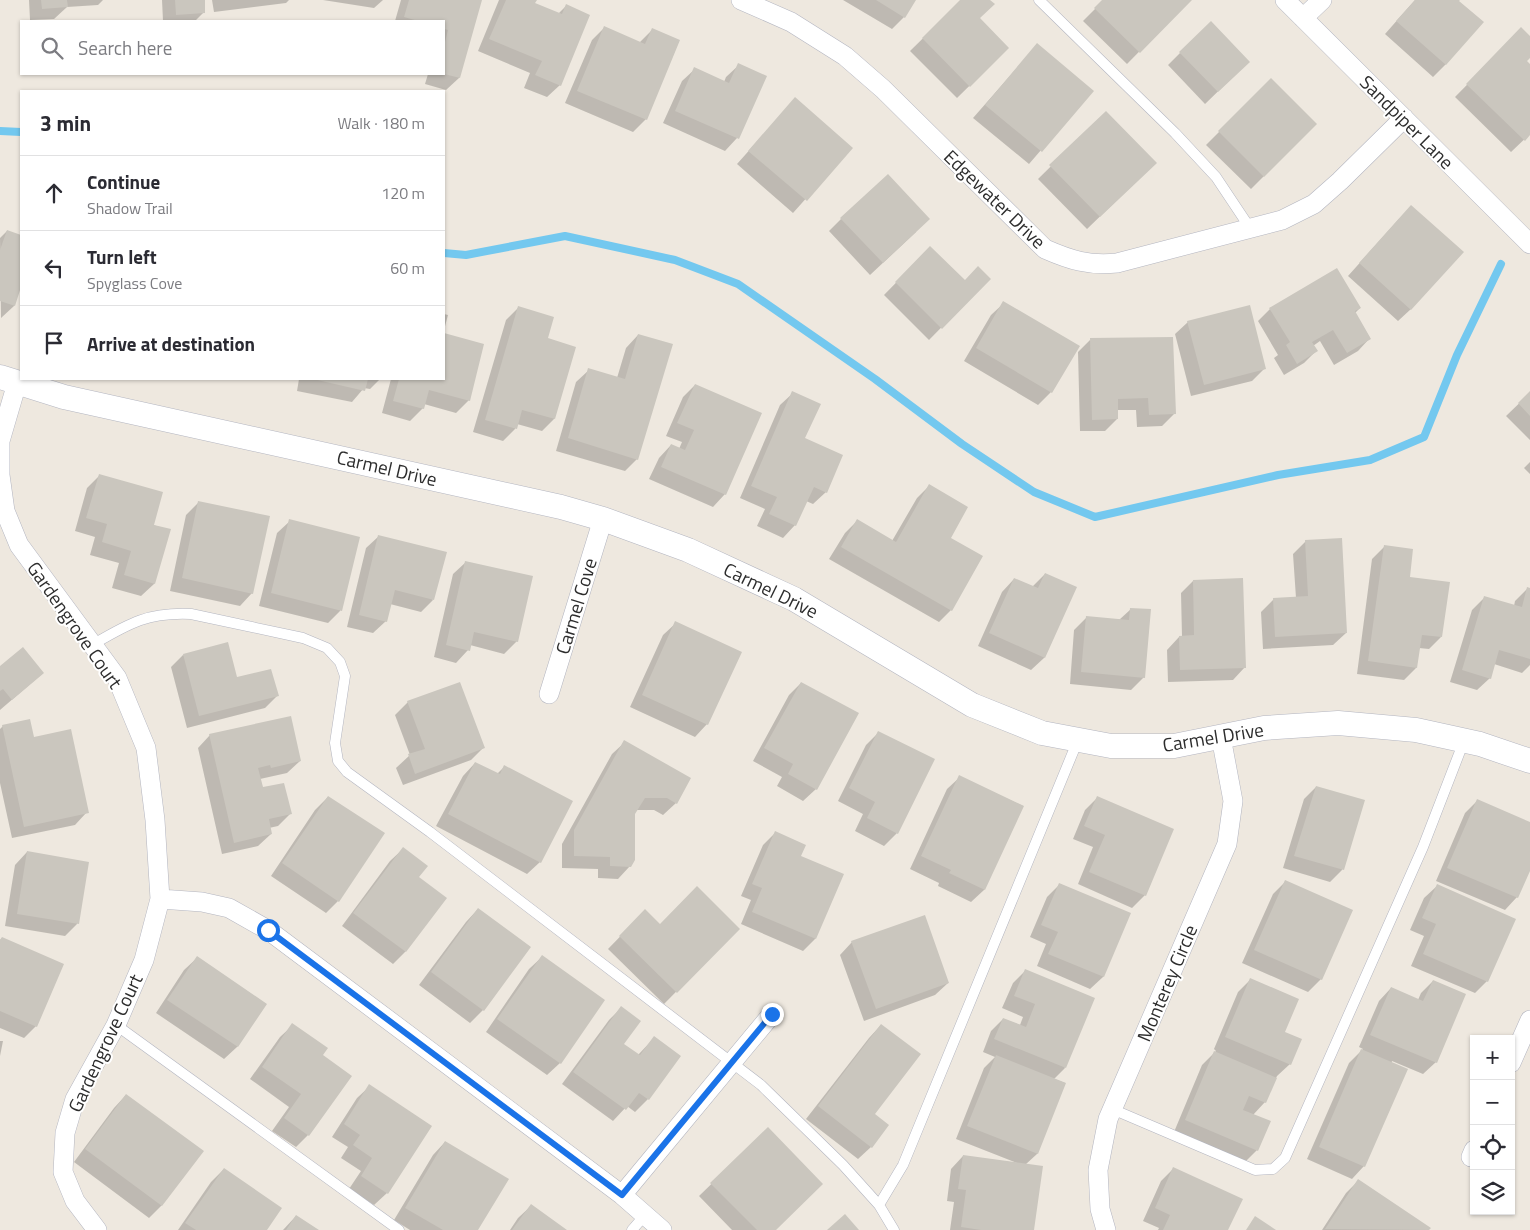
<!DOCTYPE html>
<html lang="en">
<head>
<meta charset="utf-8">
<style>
  :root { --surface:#fff; --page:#f2f2f3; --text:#2b2b33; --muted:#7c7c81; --line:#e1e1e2 }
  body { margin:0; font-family:"Titillium Web",sans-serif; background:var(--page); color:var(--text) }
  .controls { position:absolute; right:15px; bottom:15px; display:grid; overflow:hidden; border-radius:0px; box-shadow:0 1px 4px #0004 }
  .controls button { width:45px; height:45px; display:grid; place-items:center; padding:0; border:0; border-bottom:1px solid var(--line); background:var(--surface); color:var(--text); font:25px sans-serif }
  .stop { position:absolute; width:15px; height:15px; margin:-11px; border:4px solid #1a73e8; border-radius:50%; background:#fff }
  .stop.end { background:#1a73e8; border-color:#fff; box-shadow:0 1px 5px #0008 }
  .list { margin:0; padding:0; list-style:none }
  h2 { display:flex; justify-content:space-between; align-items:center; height:65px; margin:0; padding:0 20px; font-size:21px }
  h2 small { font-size:16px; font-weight:400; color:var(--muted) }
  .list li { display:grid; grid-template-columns:32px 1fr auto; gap:15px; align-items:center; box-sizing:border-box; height:75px; padding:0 20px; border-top:1px solid var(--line) }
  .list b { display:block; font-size:19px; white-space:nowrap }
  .list p { margin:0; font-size:16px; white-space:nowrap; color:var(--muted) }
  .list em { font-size:16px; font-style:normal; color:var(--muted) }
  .icon { flex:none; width:28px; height:28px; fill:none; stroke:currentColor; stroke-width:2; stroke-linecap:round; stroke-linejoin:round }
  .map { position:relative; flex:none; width:1530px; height:1230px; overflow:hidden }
  .search { position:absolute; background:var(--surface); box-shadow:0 1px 4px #0004; left:20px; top:20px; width:425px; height:55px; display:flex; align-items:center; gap:12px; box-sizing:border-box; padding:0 18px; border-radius:0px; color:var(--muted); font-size:19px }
  .panel { position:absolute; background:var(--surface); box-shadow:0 1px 4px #0004; left:20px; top:90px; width:425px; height:290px; border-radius:0px }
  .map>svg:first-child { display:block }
  .shadow { fill:#0003 }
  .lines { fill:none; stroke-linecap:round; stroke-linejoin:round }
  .stream { stroke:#73c8ef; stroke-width:8 }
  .building { fill:#cac6be }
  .service-casing { stroke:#b3b5c0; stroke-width:11 }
  .minor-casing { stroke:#b3b5c0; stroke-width:20 }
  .tertiary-casing { stroke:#b3b5c0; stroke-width:25 }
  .service { stroke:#fff; stroke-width:10 }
  .minor { stroke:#fff; stroke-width:19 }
  .tertiary { stroke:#fff; stroke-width:24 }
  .route { stroke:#1a73e8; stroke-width:6 }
  .labels { text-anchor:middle; stroke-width:4; stroke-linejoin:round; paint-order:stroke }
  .street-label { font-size:19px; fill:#2d2d2d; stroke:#fff }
</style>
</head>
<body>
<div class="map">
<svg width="1530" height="1230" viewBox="0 0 1530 1230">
  <rect width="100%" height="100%" fill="#eee8df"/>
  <path class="shadow" d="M29 0H103L98 5 67 7 54 19 30 20Z
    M162 0H203L204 12 195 21H163Z
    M212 0H289L286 3 214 12Z
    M323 0H383L374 8Z
    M401 0H481L459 78 446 90 425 84 428 74H444V21H395Z
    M499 0H535L534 4 558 14 566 6 560 85 547 97 524 88 530 73 478 51Z
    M843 0H914L904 17 892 29Z
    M962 0H989L978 19 1008 48 957 98 910 51Z
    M1104 0H1190L1127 64 1083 21Z
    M1415 0H1459L1446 64 1433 77 1385 34Z
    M604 28 639 43 652 30 679 41 646 119 633 132 565 103 592 40Z
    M1522 29 1530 37V56L1525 61 1530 65V134L1511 152 1455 97Z
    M1037 45 1092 91 1029 164 973 118Z
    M1180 53 1236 74 1205 104 1168 65Z
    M739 65 737 138 725 151 663 123 682 81 695 69 724 82 726 77Z
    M1271 80 1316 124 1251 189 1206 145Z
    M795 99 851 148 793 213 737 164Z
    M1106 112 1143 175 1087 229 1038 179Z
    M841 219 916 232 870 275 829 231Z
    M1399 219 1411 309 1398 321 1348 276Z
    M7 231 21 236V284L14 306 1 318 0 238Z
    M930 248 964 282 989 279 929 340 884 295Z
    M1004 303 1078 347 1051 392 1038 405 964 361 991 315Z
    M518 308 546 339 575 348 554 419 542 431 517 424 515 429 503 441 473 432 506 320Z
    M1360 308 1355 313 1370 338 1358 351 1334 365 1320 341 1313 346 1316 351 1304 363 1284 375 1274 358 1278 355 1258 321 1270 309Z
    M444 314 448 315 444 330Z
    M1188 322 1264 369 1252 381 1191 396 1175 334Z
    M444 335 483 345 469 400 456 413 424 404 423 408 410 421 382 413 391 379H444Z
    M638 335 637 459 625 471 556 451 576 382 589 370 617 378 626 348Z
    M1090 340 1174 414 1162 426 1137 427 1136 410H1117V419L1105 431H1080L1078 352Z
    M299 379H380L370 389 364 388 352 402 297 391Z
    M695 385 725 494 713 507 649 479 659 458 671 445 679 449 682 442 666 436 683 397Z
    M793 393 803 439 826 492 813 504 806 501 795 525 783 538 757 526 765 509 740 498 780 405Z
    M1530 393V440L1506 416Z
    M1530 462V474L1524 468Z
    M100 475 153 525 169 530 154 584 141 596 112 588 119 563 90 555 95 537 75 531 87 488Z
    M929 486 949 538 951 610 939 622 829 559 845 533 857 521 892 541 917 498Z
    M199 502 252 593 240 606 170 591 186 515Z
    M290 521 358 538 340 611 328 623 259 606 277 533Z
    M379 536 433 600 421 612 390 604 386 621 373 633 347 627 366 548Z
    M1306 541 1346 633 1333 645 1263 649 1261 612 1274 599 1296 598 1293 554Z
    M1385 546 1408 578 1441 637 1429 649 1419 648 1416 668 1404 680 1357 674 1372 559Z
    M466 562 517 641 504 654 470 645 468 650 456 663 434 657 453 574Z
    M1045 574 1075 588 1044 658 1031 670 978 646 1002 592 1014 579 1032 587Z
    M1193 581 1245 667 1233 680 1168 682 1167 650 1179 637H1182L1181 593Z
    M1528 588 1530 589V665L1522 673 1494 664 1490 678 1477 690 1450 682 1472 610 1485 597 1514 606 1515 601Z
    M1131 609 1144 677 1131 690 1070 684 1074 630 1087 617 1119 620Z
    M676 623 707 724 695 737 630 707 663 635Z
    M183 655 236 679 277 696 265 708 187 728 171 667Z
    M0 667 43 673 0 710Z
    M801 683 816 789 803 801 777 786 782 777 753 761 789 695Z
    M408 702 483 748 471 760 403 785 396 768 410 755 395 715Z
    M3 726 87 812 75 825 12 838 0 783V729Z
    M878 733 897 833 884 846 855 831 863 814 838 801 866 745Z
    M210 735 300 761 287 773 260 779 262 789 290 814 278 826 269 828 271 834 258 846 222 854 198 748Z
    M625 742 676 803 663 815 654 810H636L634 814 630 866 618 879 598 878V869L562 868V844L612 754Z
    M475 763 497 774 505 766 540 862 527 874 436 826 463 776Z
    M960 777 1023 806 984 890 971 902 938 886 939 883 910 869 947 789Z
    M1316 787 1363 801 1342 870 1330 882 1283 868 1304 799Z
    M328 797 338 901 326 913 271 876 315 810Z
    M1097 798 1145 895 1132 908 1078 884 1093 847 1073 839 1085 810Z
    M1477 801 1530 823V867L1517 897 1505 910 1436 881 1465 813Z
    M775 833 799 857 842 875 815 939 803 951 741 924 751 900 741 896 763 845Z
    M403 849 418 878 445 898 405 952 393 964 342 926 390 861Z
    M27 852 87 863 77 924 65 936 5 926 15 865Z
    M1285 882 1321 979 1308 992 1242 963 1273 894Z
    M1060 884 1129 914 1103 977 1090 989 1037 966 1046 944 1030 937 1047 897Z
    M1437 886 1487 981 1475 993 1411 966 1424 936 1410 930 1424 898Z
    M478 909 530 947 483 1010 470 1023 419 985 466 922Z
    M645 911 660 925 738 929 664 1004 608 949Z
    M2 938 36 1026 24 1038 0 1028V940Z
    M852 942 948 983 935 995 864 1021 840 955Z
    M542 957 560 1063 547 1075 486 1032 529 969Z
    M197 958 266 1004 237 1047 224 1059 156 1013 184 970Z
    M1025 971 1065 1068 1054 1079 1065 1083 1037 1154 1025 1165 1033 1230H950L954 1202 947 1201 951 1169 963 1156 1017 1163 956 1139 984 1068 995 1057 983 1052 991 1031 1003 1019 1020 1025 1023 1017 1002 1008 1013 983Z
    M1250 980 1284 1033 1290 1064 1277 1076 1265 1102 1253 1115 1257 1150 1245 1162 1174 1132 1202 1065 1216 1051 1214 1049 1238 992Z
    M1433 981 1436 1062 1423 1074 1392 1061 1364 1166 1352 1179 1307 1159 1349 1063 1363 1049 1359 1047 1379 1001 1391 988 1418 1000 1421 993Z
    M621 1008 622 1044 638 1055 654 1038 679 1056 648 1099 635 1112 627 1106 613 1121 562 1084 609 1020Z
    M293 1025 321 1055 308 1135 296 1147 272 1131 289 1107 250 1079 280 1037Z
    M881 1025 873 1114 888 1125 871 1147 858 1159 806 1119 869 1038Z
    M0 1041H3L0 1056Z
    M370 1086 431 1126 387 1193 374 1205 349 1189 361 1171 341 1158 348 1147 332 1137 357 1098Z
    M126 1095 162 1205 149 1218 74 1162 114 1108Z
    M768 1129 775 1230H732L699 1196Z
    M445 1142 477 1230H410L394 1220 433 1155Z
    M1174 1168 1227 1230H1158L1159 1228 1143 1221 1161 1181Z
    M224 1169 265 1230H178L211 1182Z
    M1358 1181 1429 1228 1428 1230H1322L1346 1193Z
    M531 1206 565 1230H510L518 1218Z
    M296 1216 315 1230H283Z"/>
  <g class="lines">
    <path class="stream" d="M0 131 21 132
      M444 253 466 255 565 236 675 260 738 284 875 379 962 444 1034 492 1095 517 1278 475 1370 460 1424 437 1457 355 1501 264"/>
  </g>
  <path class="building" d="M41 0H67L68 7 42 9Z
    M175 0H205V13L176 15Z
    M409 0H482L460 78 444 74V46L448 30 444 29V21H418L404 17Z
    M506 0H537L535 3 562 14 566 4 590 15 561 86 535 75 542 61 489 39Z
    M876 0H916L905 18Z
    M960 0H990L995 4 980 18 1009 48 970 87 922 38Z
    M1102 0H1192L1140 53 1094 8Z
    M1415 0H1460L1459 1 1484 22 1446 65 1396 21Z
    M1211 21 1250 62 1218 92 1179 52Z
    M604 26 645 44 652 28 680 40 647 120 577 91Z
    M1521 27 1530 36V58L1527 61 1530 64V135L1525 141 1466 84Z
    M1037 43 1094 91 1042 152 985 105Z
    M738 63 767 76 739 139 675 111 694 67 729 83Z
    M1271 78 1317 124 1264 177 1218 131Z
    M795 97 853 148 807 201 748 151Z
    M1106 111 1157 163 1100 217 1049 165Z
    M888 174 930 219 883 263 840 218Z
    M1411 205 1464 252 1411 310 1359 263Z
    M7 230 21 235V287L15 306 0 301V250Z
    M930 246 965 280 978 266 991 279 942 329 895 282Z
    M1337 268 1361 308 1355 311 1371 339 1347 353 1333 330 1312 342 1318 351 1297 364 1286 345 1290 342 1269 308Z
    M1003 301 1080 346 1052 393 976 348Z
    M1250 305 1266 369 1204 385 1187 321Z
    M518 306 554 317 548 338 576 347 555 419 522 410 517 429 485 420Z
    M444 333 484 344 470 401 429 390 424 409 393 401 399 379H444Z
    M638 334 673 344 638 460 568 438 588 368 625 379Z
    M1173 337 1176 414 1149 415 1148 398 1118 399V419L1092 420 1090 338Z
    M313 379H368L365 391Z
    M695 384 762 413 726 495 661 467 671 444 685 450 694 430 677 423Z
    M792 391 821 404 805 438 843 455 827 493 814 487 796 526 769 514 777 497 751 486Z
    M1530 391V416L1518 403Z
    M99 474 163 492 154 525 171 529 155 584 124 575 131 551 102 542 107 524 86 518Z
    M929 484 968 507 951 538 983 556 952 611 841 547 857 519 896 542Z
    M198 501 270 516 253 594 182 578Z
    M289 519 360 537 342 611 271 593Z
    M378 535 447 552 434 600 395 590 387 622 359 615Z
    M1342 538 1347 633 1275 637 1273 598 1308 596 1305 540Z
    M1384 545 1413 549 1410 577 1450 582 1442 637 1422 635 1417 668 1368 661Z
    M465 561 533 576 518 642 474 632 470 651 446 645Z
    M1045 573 1077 587 1045 658 989 633 1014 578 1038 588Z
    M1243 578 1246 668 1180 670 1179 636 1194 635 1193 580Z
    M1527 587 1530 588V659L1499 650 1491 679 1462 670 1484 596 1522 607Z
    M1130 608 1151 609 1145 678 1081 672 1086 616 1129 620Z
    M675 621 742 652 708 725 642 695Z
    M228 642 237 677 271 669 279 696 199 716 183 654Z
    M23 647 44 673 12 700 3 689 0 691V666Z
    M460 682 485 748 415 774 408 754 425 749 407 701Z
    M801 682 859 713 817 790 788 774 793 764 764 748Z
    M291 716 301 761 271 768 270 765 258 768 263 787 284 783 292 814 269 819 272 834 234 843 209 734Z
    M30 719 34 737 71 729 89 813 24 827 2 725Z
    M878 731 935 759 898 834 867 818 875 802 849 788Z
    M624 740 691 778 677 804 667 798H645L635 814V860L631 867 610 866V857L574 856V830Z
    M475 762 500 774 504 765 573 801 541 863 448 814Z
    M959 775 1024 806 985 890 949 873 951 870 921 856Z
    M1316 786 1365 800 1344 870 1294 856Z
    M328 796 385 833 339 902 282 863Z
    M1097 796 1174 829 1146 896 1089 872 1105 835 1084 826Z
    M1477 799 1530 822V871L1518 898 1447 868Z
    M775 831 806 845 801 856 844 874 816 939 752 912 762 888 752 884Z
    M403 847 428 866 419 877 447 898 406 952 353 913Z
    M27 851 89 862 79 924 17 914Z
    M1285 880 1353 910 1322 980 1254 950Z
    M1059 883 1131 913 1104 977 1048 954 1058 932 1041 925Z
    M1437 884 1516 919 1488 982 1423 954 1436 924 1422 918Z
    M697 886 740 929 677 993 619 936 645 909 660 924Z
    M478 908 531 947 484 1011 431 972Z
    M925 915 949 983 876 1009 851 941Z
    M2 937 64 964 37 1027 0 1011V940Z
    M542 955 605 1000 561 1064 497 1019Z
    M197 956 267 1004 238 1047 167 1000Z
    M1025 969 1095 998 1066 1068 994 1039 1003 1018 1026 1027 1035 1004 1014 996Z
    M1250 978 1299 999 1285 1032 1302 1039 1291 1065 1225 1037Z
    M1433 980 1466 994 1437 1063 1370 1035 1391 987 1423 1001Z
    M621 1006 641 1021 624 1044 640 1055 654 1036 681 1056 649 1100 639 1093 626 1110 573 1072Z
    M292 1023 328 1048 323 1055 352 1076 309 1136 284 1118 301 1094 262 1067Z
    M881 1024 921 1054 875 1114 889 1125 872 1148 818 1106Z
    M1361 1049 1408 1069 1365 1167 1319 1147Z
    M1214 1051 1277 1078 1266 1103 1249 1096 1243 1110 1271 1121 1258 1151 1185 1120Z
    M996 1055 1066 1083 1038 1154 967 1126Z
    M369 1084 432 1126 388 1194 361 1176 372 1158 353 1145 360 1135 344 1124Z
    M126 1094 204 1151 162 1206 85 1149Z
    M768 1127 823 1184 776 1230H757L710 1183Z
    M445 1141 509 1179 478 1230H443L405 1208Z
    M963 1155 1043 1166 1034 1230H981L961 1227 966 1190 958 1189Z
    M1173 1167 1243 1199 1228 1230H1163L1170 1215 1155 1208Z
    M224 1168 282 1208 267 1230H196L185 1223Z
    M1358 1179 1431 1228 1429 1230 1325 1229Z
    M531 1204 567 1230H512Z
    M845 1214 859 1230H827Z
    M296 1215 319 1230H286Z
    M1255 1216 1276 1230H1246Z"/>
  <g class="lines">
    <defs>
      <path id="service" d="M1039 0 1175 133 1216 177 1250 228
        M92 645C128 624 147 612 191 614L303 638 327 648 340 662 345 676 335 743 338 761 347 772 430 832 761 1085 843 1165 879 1205 894 1230
        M116 1025 399 1230
        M1112 1109 1255 1170 1273 1169 1285 1158 1423 847 1464 741
        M879 1205 903 1165 1078 740
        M632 1230 645 1215"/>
      <path id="minor" d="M741 0 791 22 845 56 883 89 1045 249C1070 260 1089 266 1117 263L1282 220 1314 204 1340 181 1404 118
        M1285 0 1530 244
        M1303 18 1322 0
        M17 383 0 441V475L5 511 19 545 117 678 146 748 155 820 160 899 144 960 116 1025 75 1099 65 1133 63 1172 75 1201 97 1230
        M549 694 603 519
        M160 899 202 902 229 908 268 930 622 1195 662 1230
        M1511 1063 1530 1020
        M1471 1157 1474 1150
        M622 1195 772 1014
        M1106 1230 1100 1209 1098 1170 1108 1119 1227 844 1233 801 1221 737"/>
      <path id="tertiary" d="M0 377 64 397 561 507 603 519 688 550 794 599 972 705 1042 733 1111 746H1174L1264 728 1338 723 1416 730 1480 744 1530 761"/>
    </defs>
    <use href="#service" class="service-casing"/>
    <use href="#minor" class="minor-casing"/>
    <use href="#tertiary" class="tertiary-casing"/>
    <use href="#service" class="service"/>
    <use href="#minor" class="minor"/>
    <use href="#tertiary" class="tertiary"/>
  </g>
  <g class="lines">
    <path class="route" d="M268 930 622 1195 772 1014"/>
  </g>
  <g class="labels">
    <g class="street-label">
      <text transform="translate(1407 122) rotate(45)" y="7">Sandpiper Lane</text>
      <text transform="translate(995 199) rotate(44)" y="7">Edgewater Drive</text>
      <text transform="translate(387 468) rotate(13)" y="7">Carmel Drive</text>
      <text transform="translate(771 590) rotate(26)" y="7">Carmel Drive</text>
      <text transform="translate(576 606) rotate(-73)" y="7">Carmel Cove</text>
      <text transform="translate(75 625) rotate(55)" y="7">Gardengrove Court</text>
      <text transform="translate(1213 737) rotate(-9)" y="7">Carmel Drive</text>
      <text transform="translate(1167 983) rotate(-67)" y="7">Monterey Circle</text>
      <text transform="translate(105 1043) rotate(-65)" y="7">Gardengrove Court</text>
    </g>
  </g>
</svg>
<div class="controls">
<button>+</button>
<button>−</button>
<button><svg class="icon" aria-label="locate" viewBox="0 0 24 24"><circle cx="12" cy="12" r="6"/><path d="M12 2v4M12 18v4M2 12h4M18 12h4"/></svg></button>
<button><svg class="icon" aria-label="layers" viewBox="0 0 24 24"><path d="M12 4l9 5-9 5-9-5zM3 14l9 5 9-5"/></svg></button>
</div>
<div class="stop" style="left:268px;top:930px"></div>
<div class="stop end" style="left:772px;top:1014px"></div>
<div class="search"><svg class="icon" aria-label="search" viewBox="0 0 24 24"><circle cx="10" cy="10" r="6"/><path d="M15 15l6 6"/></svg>Search here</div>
<section class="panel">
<h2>3 min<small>Walk · 180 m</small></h2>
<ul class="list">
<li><svg class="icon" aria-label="ahead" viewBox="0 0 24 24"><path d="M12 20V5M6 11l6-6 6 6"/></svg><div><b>Continue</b><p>Shadow Trail</p></div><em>120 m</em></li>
<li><svg class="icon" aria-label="left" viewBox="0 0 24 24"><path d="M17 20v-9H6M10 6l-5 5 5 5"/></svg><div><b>Turn left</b><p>Spyglass Cove</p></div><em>60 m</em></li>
<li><svg class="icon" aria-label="arrive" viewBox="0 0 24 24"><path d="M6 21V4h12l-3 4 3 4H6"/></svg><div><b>Arrive at destination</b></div></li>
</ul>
</section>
</div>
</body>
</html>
